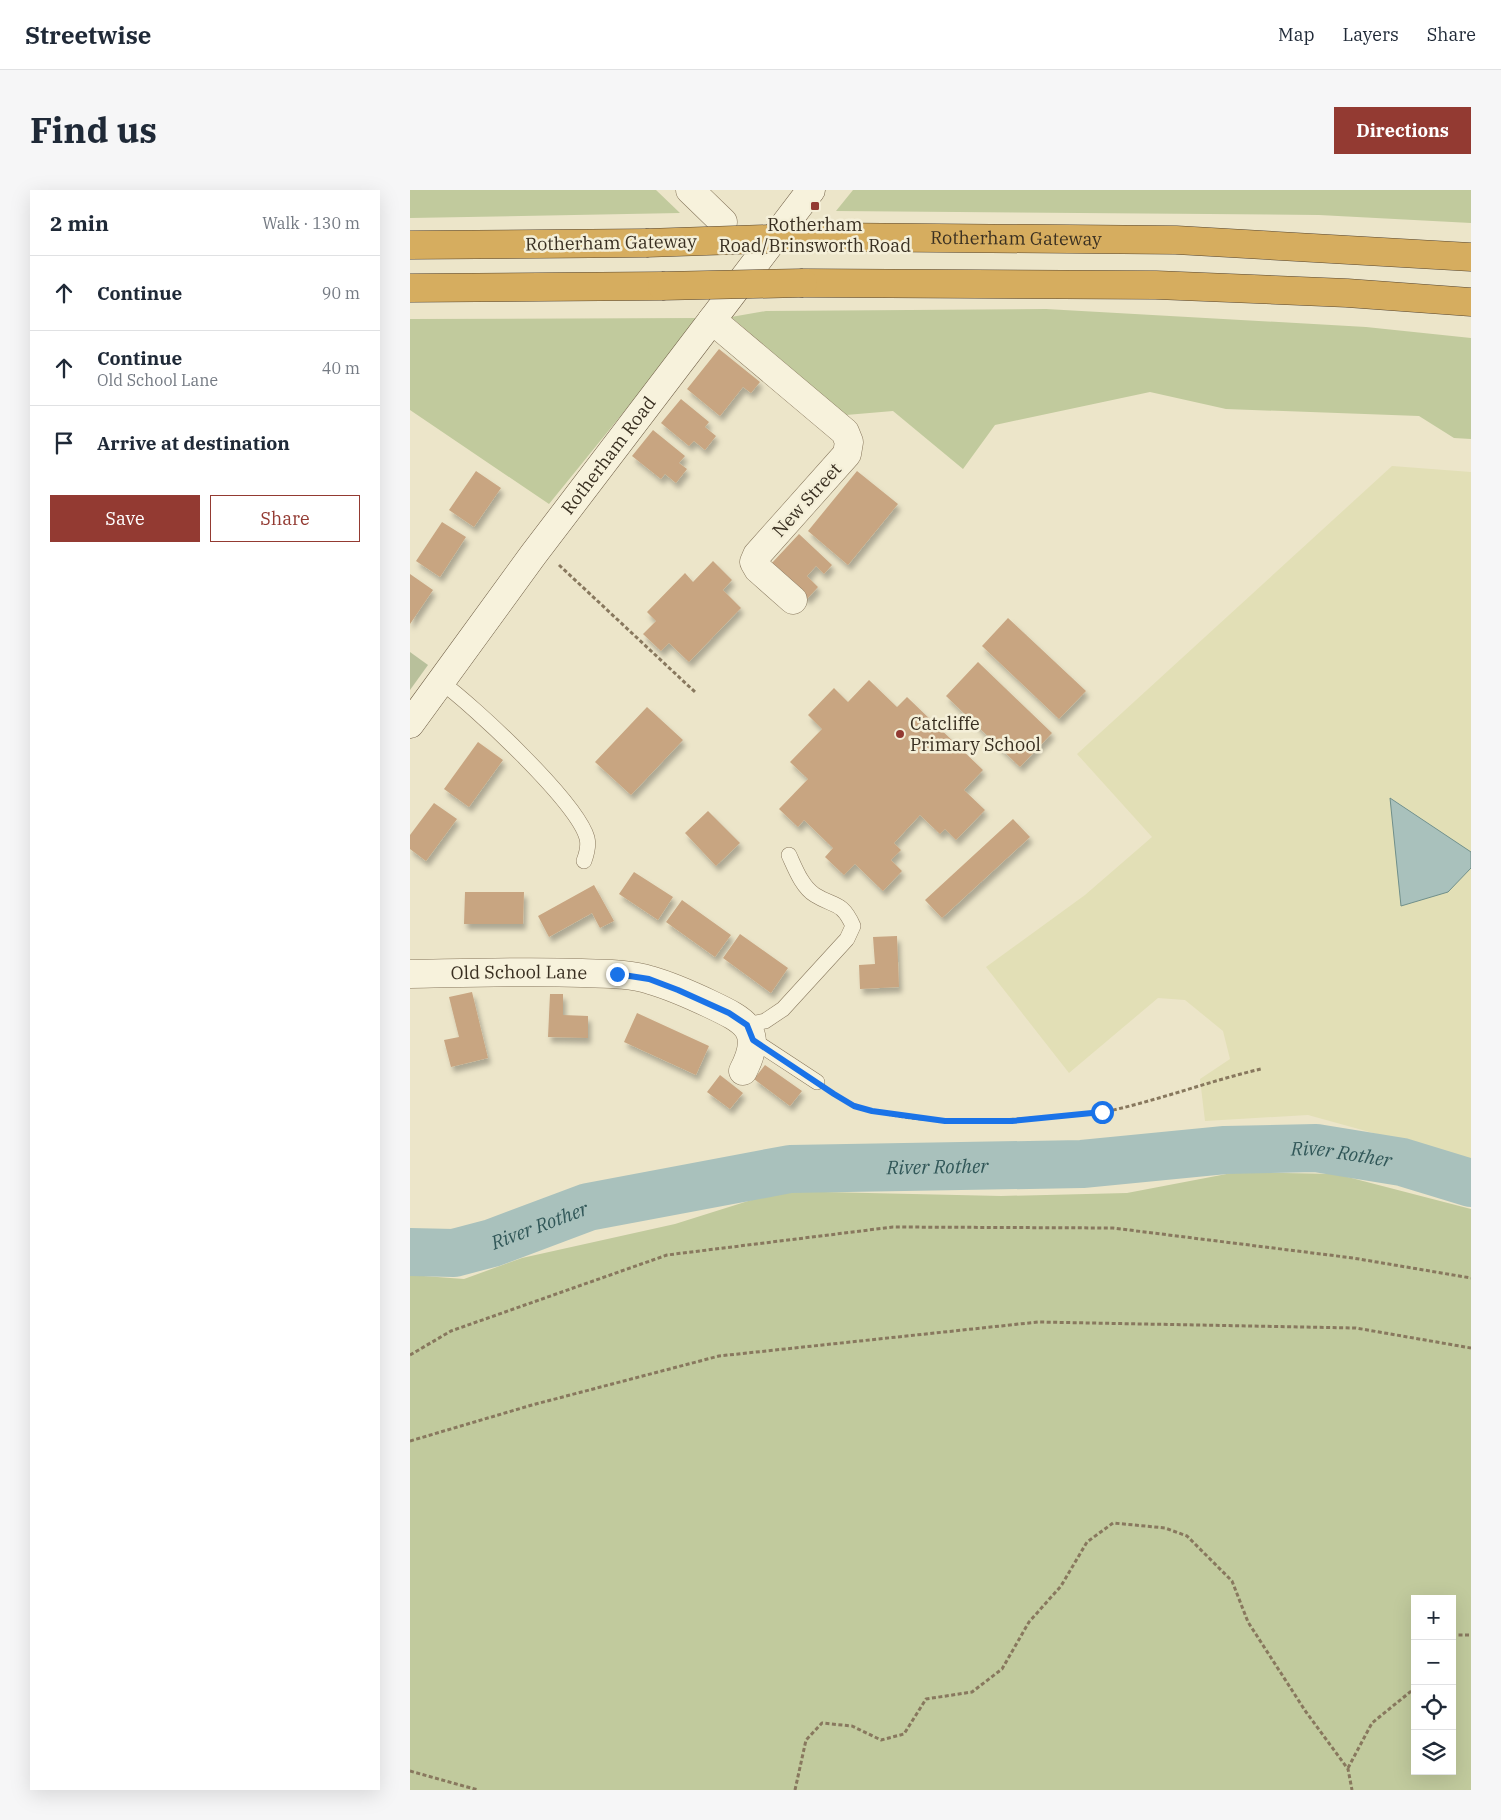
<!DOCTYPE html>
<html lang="en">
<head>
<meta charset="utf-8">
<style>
  :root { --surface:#fff; --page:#f6f6f7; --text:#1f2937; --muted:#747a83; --line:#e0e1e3; --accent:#933a32 }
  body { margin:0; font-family:"IBM Plex Serif",serif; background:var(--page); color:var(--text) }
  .controls { position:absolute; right:15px; bottom:15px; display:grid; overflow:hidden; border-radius:0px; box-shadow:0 5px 20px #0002 }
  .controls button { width:45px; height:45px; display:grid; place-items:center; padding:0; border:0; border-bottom:1px solid var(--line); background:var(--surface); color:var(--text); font:25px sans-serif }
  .stop { position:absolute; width:15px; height:15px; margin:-11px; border:4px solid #1a73e8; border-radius:50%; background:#fff }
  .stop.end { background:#1a73e8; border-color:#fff; box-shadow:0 1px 5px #0008 }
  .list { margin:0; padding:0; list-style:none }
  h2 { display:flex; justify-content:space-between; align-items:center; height:65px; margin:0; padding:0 20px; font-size:21px }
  h2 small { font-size:16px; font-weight:400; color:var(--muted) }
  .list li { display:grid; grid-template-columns:32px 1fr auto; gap:15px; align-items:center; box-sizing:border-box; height:75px; padding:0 20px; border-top:1px solid var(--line) }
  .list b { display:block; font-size:19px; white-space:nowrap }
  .list p { margin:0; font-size:16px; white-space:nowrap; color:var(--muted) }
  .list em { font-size:16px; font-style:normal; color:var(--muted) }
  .actions { display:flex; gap:10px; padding:15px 20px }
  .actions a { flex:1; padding:11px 0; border:1px solid var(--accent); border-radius:0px; text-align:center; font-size:18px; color:var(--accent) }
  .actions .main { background:var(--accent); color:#fff }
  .icon { flex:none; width:28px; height:28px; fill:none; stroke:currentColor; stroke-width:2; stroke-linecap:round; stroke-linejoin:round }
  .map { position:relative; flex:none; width:1061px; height:1600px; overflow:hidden; border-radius:0px }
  header { display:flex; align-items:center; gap:30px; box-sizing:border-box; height:70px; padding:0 25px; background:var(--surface); border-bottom:1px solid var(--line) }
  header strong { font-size:24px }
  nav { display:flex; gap:28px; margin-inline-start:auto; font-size:18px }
  .intro { display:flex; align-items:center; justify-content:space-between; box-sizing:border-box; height:120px; padding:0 30px }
  h1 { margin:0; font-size:35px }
  .button { padding:12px 22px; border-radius:0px; background:var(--accent); color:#fff; font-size:18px; font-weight:700 }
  main { display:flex; gap:30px; padding:0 30px }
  aside { flex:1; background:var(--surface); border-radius:0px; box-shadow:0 5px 20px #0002 }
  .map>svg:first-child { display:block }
  .farmland { fill:#e2dfb6 }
  .green { fill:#c1ca9d; fill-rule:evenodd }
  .cemetery { fill:#b8c09b }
  .water { fill:#a9c1bc; stroke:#708f8a }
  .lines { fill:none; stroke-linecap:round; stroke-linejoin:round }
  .river { stroke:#a9c1bc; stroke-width:48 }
  .building { fill:#c8a581; filter:url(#shadow) }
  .lane-casing { stroke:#88785e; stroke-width:16 }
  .street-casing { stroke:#88785e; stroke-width:29 }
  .secondary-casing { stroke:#6a5941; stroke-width:29 }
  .highway-casing { stroke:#564632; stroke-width:29 }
  .path { stroke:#88785e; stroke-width:3; stroke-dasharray:4 2.5; stroke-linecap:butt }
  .lane { stroke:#f7f2dc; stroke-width:15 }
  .street { stroke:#f7f2dc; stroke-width:28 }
  .secondary { stroke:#f7f2dc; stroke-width:28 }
  .highway { stroke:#d6ad5f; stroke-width:28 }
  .highway-bridge-casing { stroke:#564632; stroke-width:29; stroke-linecap:butt }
  .highway-bridge { stroke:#d6ad5f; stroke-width:28 }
  .route { stroke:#1a73e8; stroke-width:6 }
  .poi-dot { fill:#933a32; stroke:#f4efd8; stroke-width:2 }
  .labels { text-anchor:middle; stroke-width:5; stroke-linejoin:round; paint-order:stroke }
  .poi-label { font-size:18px; fill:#392f21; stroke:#f4efd8 }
  .street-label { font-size:18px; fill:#392f21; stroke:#f4efd8 }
  .water-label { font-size:19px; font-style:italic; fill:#315758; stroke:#f4efd8 }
</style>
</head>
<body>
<header>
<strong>Streetwise</strong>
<nav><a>Map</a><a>Layers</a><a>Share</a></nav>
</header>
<div class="intro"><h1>Find us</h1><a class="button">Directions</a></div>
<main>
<aside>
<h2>2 min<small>Walk · 130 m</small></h2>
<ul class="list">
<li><svg class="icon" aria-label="ahead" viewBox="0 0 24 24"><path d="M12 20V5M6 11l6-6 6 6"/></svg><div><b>Continue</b></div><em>90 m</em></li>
<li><svg class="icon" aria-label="ahead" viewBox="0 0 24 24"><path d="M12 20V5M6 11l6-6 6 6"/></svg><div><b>Continue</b><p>Old School Lane</p></div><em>40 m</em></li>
<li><svg class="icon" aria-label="arrive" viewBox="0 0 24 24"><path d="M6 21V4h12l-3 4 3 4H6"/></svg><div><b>Arrive at destination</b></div></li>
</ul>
<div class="actions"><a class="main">Save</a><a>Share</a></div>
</aside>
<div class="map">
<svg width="1061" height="1600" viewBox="0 0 1061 1600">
  <defs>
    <filter id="shadow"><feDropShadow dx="3" dy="5.5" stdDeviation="2.5" flood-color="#0004"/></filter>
  </defs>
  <rect width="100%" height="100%" fill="#ece5c9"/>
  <path class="farmland" d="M982 276 1061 282V662L981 608 1038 702 1061 678V970L898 925 795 931 790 889 820 869 813 841 775 810 748 808 659 883 576 777 675 705 742 647 667 564Z"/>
  <path class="green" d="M0 0H246L270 23 0 28Z
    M443 0H1061V33L909 25 426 21Z
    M636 119 956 137 1061 148V249L1044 248 1009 226 816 219 740 202 585 235 553 279 483 221 436 225 321 127 356 121Z
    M290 128 139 314 0 220V129Z
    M827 982 926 984 1061 1019V1600H0V1085L54 1089 112 1068 265 1034 370 1001 591 1006 717 1003ZM1005 1409H1042V1581H1005Z"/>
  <path class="cemetery" d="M0 462 18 475 0 500Z"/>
  <path class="water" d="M980 608 1061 662V678L1038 702 991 716Z"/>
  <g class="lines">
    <path class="river" id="s1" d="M0 1062 44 1063 82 1053 178 1017 380 979 672 974 815 960 906 958 992 972 1061 993"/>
  </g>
  <path class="building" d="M309 159 350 192 341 203 333 197 310 226 277 199Z
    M271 209 299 232 295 237 306 246 295 260 284 251 279 256 251 233Z
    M243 240 275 266 269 273 277 279 266 293 255 284 251 289 222 266Z
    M66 281 91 298 64 337 39 320Z
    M447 281 488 314 438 375 398 341Z
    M32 332 56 347 30 387 6 371Z
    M389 344 422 375 414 384 406 376 397 386 408 397 397 409 361 374Z
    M303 371 322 390 313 400 331 418 279 472 259 453 251 461 233 444 246 431 237 422 275 383 283 392Z
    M0 384 23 400 0 434Z
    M598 428 676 501 649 529 572 456Z
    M568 472 642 543 610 577 536 506Z
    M459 490 487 517 497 507 573 580 554 600 575 620 546 650 535 639 530 644 510 625 484 653 491 660 481 670 492 681 473 701 445 674 434 685 415 667 423 658 394 630 388 637 369 619 398 589 380 572 412 539 398 525 424 498 438 512Z
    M237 517 273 550 221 605 185 572Z
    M68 552 93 570 59 617 34 599Z
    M24 613 47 629 16 671 0 659V645Z
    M298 621 330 653 306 676 275 643Z
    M603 629 620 647 532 728 515 710Z
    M224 682 263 707 248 730 209 704Z
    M184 695 204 731 190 738 182 723 139 747 128 726Z
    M55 702H114L113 734H54Z
    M272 710 321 745 305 767 256 732Z
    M330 744 378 778 361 803 313 768Z
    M487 746 489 797 450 799 449 775 465 774 463 747Z
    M62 802 78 868 41 877 34 850 49 847 39 807Z
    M140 804H153V825L178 826V848L138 847Z
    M227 823 299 856 286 885 214 852Z
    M355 875 392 901 380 916 344 889Z
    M310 885 333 903 320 919 297 902Z"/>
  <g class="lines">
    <defs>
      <path id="lane" d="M31 492C64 516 167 612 177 648 179 656 177 663 174 671
        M337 835 355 831 373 819 437 749 443 736C432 711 424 717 405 705 392 697 385 678 379 665
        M343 850 407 892"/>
      <g id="street">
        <path d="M280 0 313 32"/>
        <path d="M302 130 435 242 439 252 437 264 347 365 344 372 348 379 383 410"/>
        <path id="s2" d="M0 784C57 783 115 781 172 783 194 784 218 783 240 790 261 796 281 805 300 814 336 831 354 840 333 881"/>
      </g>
      <g id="secondary">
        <path id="s3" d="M0 534 123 365 401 0"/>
      </g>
      <g id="highway">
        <path id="s4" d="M418 47 766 50 1061 67"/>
        <path d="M0 55 236 53"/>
        <path d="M393 93 746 95 937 103 1061 112"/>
        <path d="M0 98 252 96"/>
      </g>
    </defs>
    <use href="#lane" class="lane-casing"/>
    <use href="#street" class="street-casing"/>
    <use href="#secondary" class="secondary-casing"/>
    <use href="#highway" class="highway-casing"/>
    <path class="path" d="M149 375 285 502
      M422 903C475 939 582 932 645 926 661 925 678 925 694 922 747 911 799 891 851 879
      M0 1165 41 1141 257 1065 483 1037 703 1038 943 1068 1061 1088
      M0 1251 122 1215 309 1166 628 1132 946 1138 1061 1158
      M1042 1445H1061
      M938 1578 962 1533 1005 1498
      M0 1581 68 1600
      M385 1600 396 1550 412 1533 442 1536 471 1550 494 1544 516 1509 562 1502 592 1479 619 1432 651 1396 677 1352 703 1333 755 1338 777 1346 822 1391 838 1432 896 1522 938 1579 942 1600"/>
    <use href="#lane" class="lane"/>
    <use href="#street" class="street"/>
    <use href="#secondary" class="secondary"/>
    <use href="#highway" class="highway"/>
    <defs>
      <path id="highway-bridge" d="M236 53 418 47
        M252 96 393 93"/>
    </defs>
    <use href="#highway-bridge" class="highway-bridge-casing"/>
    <use href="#highway-bridge" class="highway-bridge"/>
  </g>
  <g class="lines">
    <path class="route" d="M207 784 239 789 268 800 319 823 337 835 343 850 424 904 444 916 462 921 535 931H602L692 922"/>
  </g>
  <g class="poi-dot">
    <rect x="400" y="11" width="10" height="10" rx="2.5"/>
    <circle cx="490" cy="544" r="5"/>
  </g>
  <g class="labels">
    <g class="poi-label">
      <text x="405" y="41">Rotherham<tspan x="405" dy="21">Road/Brinsworth Road</tspan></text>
      <text x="500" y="540" text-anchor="start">Catcliffe<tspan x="500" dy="21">Primary School</tspan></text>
    </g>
    <g class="street-label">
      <text dy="6" stroke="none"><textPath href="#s4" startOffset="188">Rotherham Gateway</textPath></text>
      <text transform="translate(201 53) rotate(-1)" y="6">Rotherham Gateway</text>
      <text dy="6" stroke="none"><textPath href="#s3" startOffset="334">Rotherham Road</textPath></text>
      <text transform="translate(397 310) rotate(-48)" y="6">New Street</text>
      <text dy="6" stroke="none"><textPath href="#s2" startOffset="109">Old School Lane</textPath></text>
    </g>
    <g class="water-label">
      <text dy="7" stroke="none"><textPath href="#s1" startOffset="944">River Rother</textPath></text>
      <text dy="7" stroke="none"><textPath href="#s1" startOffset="539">River Rother</textPath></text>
      <text dy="7" stroke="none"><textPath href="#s1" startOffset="134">River Rother</textPath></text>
    </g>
  </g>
</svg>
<div class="controls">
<button>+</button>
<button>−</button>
<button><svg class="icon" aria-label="locate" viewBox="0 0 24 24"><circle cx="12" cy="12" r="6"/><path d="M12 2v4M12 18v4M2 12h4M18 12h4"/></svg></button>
<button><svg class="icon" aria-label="layers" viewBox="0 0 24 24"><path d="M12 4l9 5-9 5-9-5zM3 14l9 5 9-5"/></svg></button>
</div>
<div class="stop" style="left:692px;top:922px"></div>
<div class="stop end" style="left:207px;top:784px"></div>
</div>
</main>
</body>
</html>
